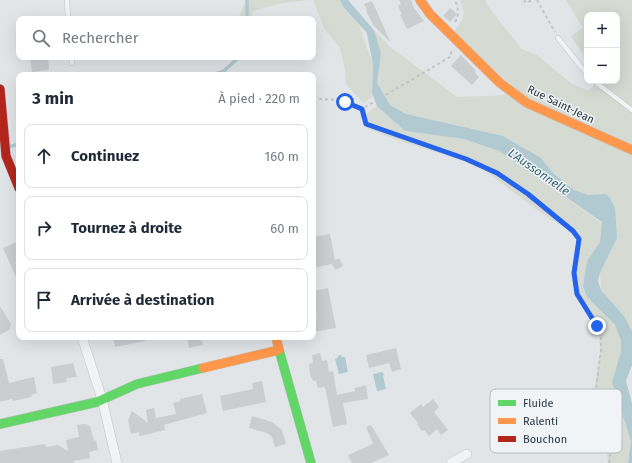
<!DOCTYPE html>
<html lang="fr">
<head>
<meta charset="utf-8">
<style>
  :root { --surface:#fff; --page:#f2f2f3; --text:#1f2937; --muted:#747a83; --line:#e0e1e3 }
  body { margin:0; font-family:"Fira Sans",sans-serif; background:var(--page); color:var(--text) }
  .controls { position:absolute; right:12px; top:12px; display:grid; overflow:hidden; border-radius:8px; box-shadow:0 4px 16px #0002 }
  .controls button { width:36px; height:36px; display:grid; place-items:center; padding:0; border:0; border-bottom:1px solid var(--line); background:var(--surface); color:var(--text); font:20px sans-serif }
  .stop { position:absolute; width:12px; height:12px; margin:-9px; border:3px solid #2563eb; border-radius:50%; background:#fff }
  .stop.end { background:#2563eb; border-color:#fff; box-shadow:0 1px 4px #0008 }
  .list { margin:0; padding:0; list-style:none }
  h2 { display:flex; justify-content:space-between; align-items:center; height:52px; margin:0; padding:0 16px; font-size:17px }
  h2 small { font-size:13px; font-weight:400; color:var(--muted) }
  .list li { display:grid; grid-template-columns:26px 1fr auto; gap:12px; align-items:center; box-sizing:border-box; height:64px; margin:0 8px 8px; padding:0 8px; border:1px solid var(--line); border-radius:8px }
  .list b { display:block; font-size:15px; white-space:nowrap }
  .list em { font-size:13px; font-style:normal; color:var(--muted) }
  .icon { flex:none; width:22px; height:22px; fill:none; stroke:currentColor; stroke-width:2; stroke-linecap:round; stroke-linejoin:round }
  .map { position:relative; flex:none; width:632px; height:463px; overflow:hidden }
  .search { position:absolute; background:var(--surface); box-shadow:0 4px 16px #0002; left:16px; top:16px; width:300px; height:44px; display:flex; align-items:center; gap:10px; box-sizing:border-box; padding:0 14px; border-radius:8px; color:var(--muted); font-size:15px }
  .panel { position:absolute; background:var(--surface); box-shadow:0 4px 16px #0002; left:16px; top:72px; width:300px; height:268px; border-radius:8px }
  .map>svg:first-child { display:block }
  .green { fill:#d5dbd3 }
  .water { fill:#b1cad1 }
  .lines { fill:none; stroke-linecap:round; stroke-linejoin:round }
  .stream { stroke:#b1cad1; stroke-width:3.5 }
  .building { fill:#cbcecf }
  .lane-casing { stroke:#c0c3c5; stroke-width:5.5 }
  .street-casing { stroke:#c0c3c5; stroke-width:10 }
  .fast-casing { stroke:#c0c3c5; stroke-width:10 }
  .slow-casing { stroke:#c0c3c5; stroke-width:10 }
  .jam-casing { stroke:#c0c3c5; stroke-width:10 }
  .path { stroke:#c0c4c6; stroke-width:2; stroke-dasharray:3 3; stroke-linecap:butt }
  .lane { stroke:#f1f3f4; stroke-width:4.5 }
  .street { stroke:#f1f3f4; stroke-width:9 }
  .fast { stroke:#63d668; stroke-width:9 }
  .slow { stroke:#ff974d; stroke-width:9 }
  .jam { stroke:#b3261e; stroke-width:9 }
  .route { stroke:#2563eb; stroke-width:5 }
  .labels { text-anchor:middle; stroke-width:3; stroke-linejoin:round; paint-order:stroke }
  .street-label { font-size:11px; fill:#293840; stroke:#f0f4f6 }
  .water-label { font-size:12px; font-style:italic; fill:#346373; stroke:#f0f4f6 }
  .key { fill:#f0f4f6; stroke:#b4bcbf; stroke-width:1 }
  .key-label { font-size:11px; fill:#293840 }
</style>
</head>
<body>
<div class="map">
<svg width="632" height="463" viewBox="0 0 632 463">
  <rect width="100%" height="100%" fill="#e2e5e7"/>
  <path class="green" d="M246 0H308L277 4 253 11 251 19H238Z
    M313 0H340L343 8 359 25 373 65 372 92 374 96 363 103 346 84 345 69 340 48 325 30Z
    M460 0H485L490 9 522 49 537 55 571 83 588 91 599 81H617V15H587V60L571 36 583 28 566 0H632V331L624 316 601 290 600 273 617 238 606 194C600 194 595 195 589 195 569 193 553 173 541 158L406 114 390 105 376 83 381 54 373 29 389 46 457 97 504 95 512 85 502 78 454 31C464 19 466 15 460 0Z
    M377 106 405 131 464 139 499 151 602 223 600 242 587 261V297L615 325 621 341V352L612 382 631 441 628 463H608L605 434 592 401 600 355 599 331 576 293 573 265 578 236 541 213 479 166 403 142 366 128 367 113Z"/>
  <path class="water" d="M340 0H348L373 29 376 36 381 54 377 83 390 105 406 114 503 136 541 158 554 174 574 190 588 195 606 194 610 198 615 208 617 238 600 273 598 281 601 290 624 316 632 331V365L626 381 632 403V463H628L631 441 612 382 621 352V341L615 325 587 297 583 286 587 261 600 242 602 222 499 151 464 139 405 131 377 106 372 93 373 65 367 33 343 7Z
    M339 355H341L342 357H345L348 372 339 374 335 359 337 358Z
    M382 372 384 374 383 376 386 389 377 391 373 374Z"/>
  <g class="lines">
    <path class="stream" d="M247 19V0
      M213 75 224 71 237 59V57
      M8 147 19 144"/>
  </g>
  <path class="building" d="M399 0H411L414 8 424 21 407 29 400 15 402 14 398 6 401 4Z
    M372 1 390 41H389L374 26 366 11 367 10 364 4Z
    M450 8 457 14 450 22 443 16Z
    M461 55 476 71 475 73 479 77 472 85 451 66Z
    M30 57H48L49 70 32 72Z
    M330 234 335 260 339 258 343 266 335 270 332 264 313 268V237Z
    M19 241V284L3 248Z
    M328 288 336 328 313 332V319H317L313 300V291Z
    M0 306 11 324 9 330 0 335Z
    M113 337H145L146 341 115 347Z
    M187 337H201L203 345 189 348Z
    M396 348 401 369 392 372 389 363 369 368 366 355Z
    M320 353 322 361 327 360 329 372 333 371 337 395 355 391V388L366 385 368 399 343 403 347 424 333 427 325 387 318 388 316 381H313L310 375 309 364 313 363 312 355Z
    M0 359H3L9 383 34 377 37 393 31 395 32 397 13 401 12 399 0 402Z
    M73 363 77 377 66 378 67 382 53 384 51 367Z
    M262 381 266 402 223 411 220 396 253 389 252 383Z
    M202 394 207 413 164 425 165 430 140 436 139 432 131 434 128 420 132 411 148 423 146 410 154 408 156 418 176 414 173 403 180 401V399Z
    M433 399 439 407 434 412 448 430 441 435 437 429 429 436 424 430 422 431 417 424 418 423 410 413 421 404 423 407Z
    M252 416 272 422 282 430 286 444 275 447 272 437 267 433 249 428Z
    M85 424 90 426 94 441 96 440 98 450 89 452 90 458 74 461V463H0V451L45 444 46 447 58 445 68 451 66 440 79 437 77 425Z
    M371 425 389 455 371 463H352L348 455 373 444 366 427Z"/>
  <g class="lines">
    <defs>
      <path id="lane" d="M67 0 68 19
        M558 38 587 74
        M71 57 72 63
        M594 81 632 110"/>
      <path id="street" d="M82 337 102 399 117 463
        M451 463 467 454"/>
      <path id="fast" d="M279 350 311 463
        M0 424 97 402 137 384 203 368"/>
      <path id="slow" d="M420 0 430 14 500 83 527 103 632 150
        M203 368 279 350 276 337"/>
      <path id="jam" d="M0 89 6 156 19 188"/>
    </defs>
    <use href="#lane" class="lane-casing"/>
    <use href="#street" class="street-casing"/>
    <use href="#fast" class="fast-casing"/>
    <use href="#slow" class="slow-casing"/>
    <use href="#jam" class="jam-casing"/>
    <path class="path" d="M524 0 526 3 532 0
      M537 0 555 32
      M455 22C460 14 458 8 455 0
      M313 100C330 97 346 102 362 109L445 60 451 56V51
      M362 109 366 124 466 159 497 173 528 195 573 231 579 239 574 273 577 294 597 326 601 338V350L594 403 610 454 609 463"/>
    <use href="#lane" class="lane"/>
    <use href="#street" class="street"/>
    <use href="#fast" class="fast"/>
    <use href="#slow" class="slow"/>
    <use href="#jam" class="jam"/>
  </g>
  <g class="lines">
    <path class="route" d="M345 102 362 109 366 124 466 159 497 173 528 194 573 231 579 239 574 273 577 294 597 326"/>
  </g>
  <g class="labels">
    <g class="street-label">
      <text transform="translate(561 104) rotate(26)" y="4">Rue Saint-Jean</text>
    </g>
    <g class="water-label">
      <text transform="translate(539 172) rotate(35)" y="4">L'Aussonnelle</text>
    </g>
  </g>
  <rect x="490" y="389" width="132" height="64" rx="6" class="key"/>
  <rect x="498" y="400" width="18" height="6" fill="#63d668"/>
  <rect x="498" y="418" width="18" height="6" fill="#ff974d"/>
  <rect x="498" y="436" width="18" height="6" fill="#b3261e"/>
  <g class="key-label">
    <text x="523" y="407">Fluide</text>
    <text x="523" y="425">Ralenti</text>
    <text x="523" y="443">Bouchon</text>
  </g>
</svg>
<div class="controls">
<button>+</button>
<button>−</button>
</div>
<div class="stop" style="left:345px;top:102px"></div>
<div class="stop end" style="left:597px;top:326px"></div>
<div class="search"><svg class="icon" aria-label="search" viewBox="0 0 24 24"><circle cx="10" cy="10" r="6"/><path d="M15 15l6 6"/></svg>Rechercher</div>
<section class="panel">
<h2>3 min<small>À pied · 220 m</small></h2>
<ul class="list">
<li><svg class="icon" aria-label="ahead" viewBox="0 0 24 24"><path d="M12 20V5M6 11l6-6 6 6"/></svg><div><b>Continuez</b></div><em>160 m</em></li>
<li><svg class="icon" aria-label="right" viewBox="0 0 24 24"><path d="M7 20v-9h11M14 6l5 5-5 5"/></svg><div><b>Tournez à droite</b></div><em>60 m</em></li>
<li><svg class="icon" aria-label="arrive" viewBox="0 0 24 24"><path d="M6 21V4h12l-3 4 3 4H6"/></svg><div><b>Arrivée à destination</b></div></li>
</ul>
</section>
</div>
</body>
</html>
